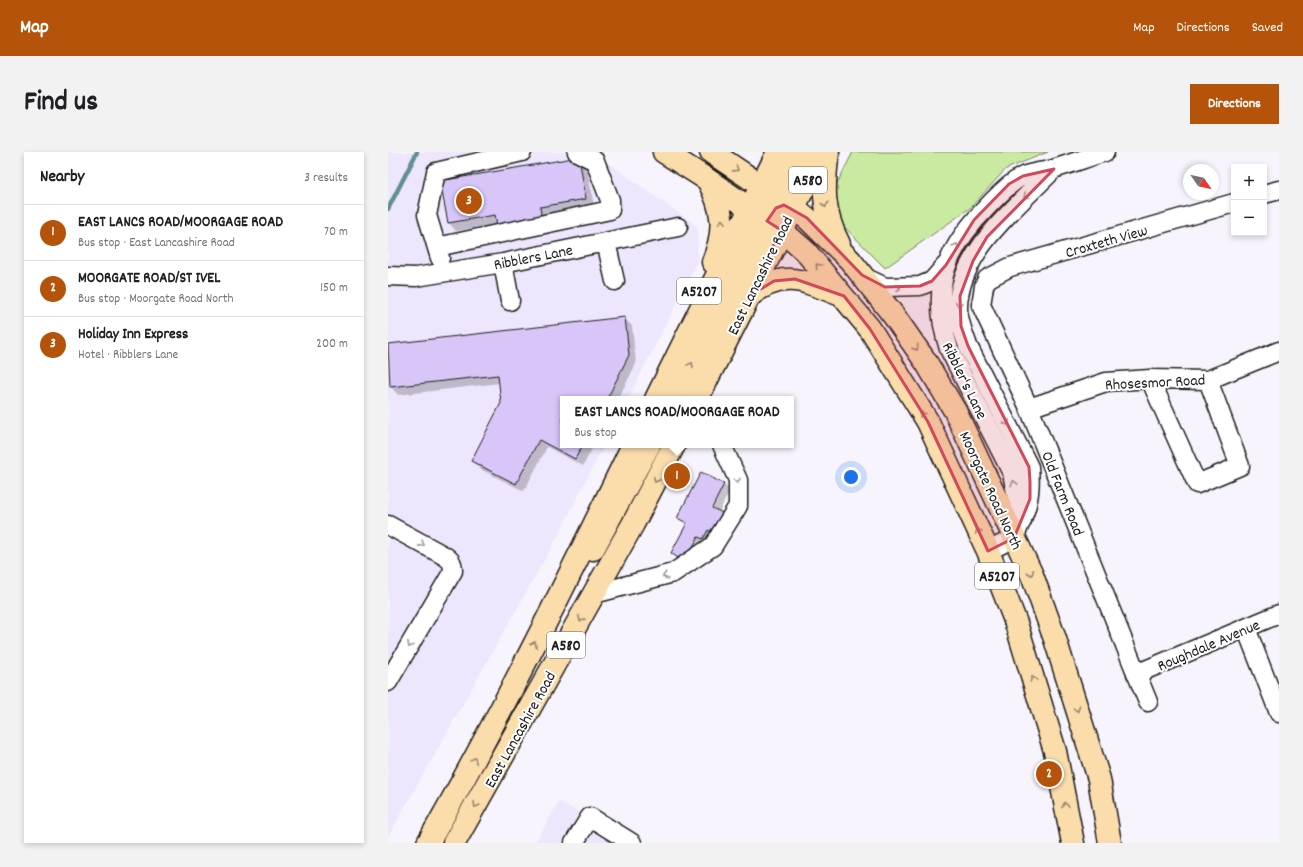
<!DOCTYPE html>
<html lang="en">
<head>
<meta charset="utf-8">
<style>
  :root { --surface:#fff; --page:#f2f2f2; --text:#202124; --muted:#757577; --line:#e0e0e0; --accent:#b45309 }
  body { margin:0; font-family:Dekko,sans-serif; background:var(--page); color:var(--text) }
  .controls { position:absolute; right:12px; top:12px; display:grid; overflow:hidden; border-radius:0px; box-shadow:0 2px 6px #0003 }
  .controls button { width:36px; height:36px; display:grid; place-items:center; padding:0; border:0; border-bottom:1px solid var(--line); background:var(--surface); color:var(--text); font:20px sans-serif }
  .compass { position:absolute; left:795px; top:12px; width:36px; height:36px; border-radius:50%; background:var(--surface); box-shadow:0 2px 6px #0003; rotate:124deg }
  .you { position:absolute; left:463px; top:325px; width:14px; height:14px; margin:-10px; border:3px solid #fff; border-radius:50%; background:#1a73e8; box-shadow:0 0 0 6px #1a73e833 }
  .badge { display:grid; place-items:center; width:26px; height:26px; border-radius:50%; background:var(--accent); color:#fff; font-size:13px; font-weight:700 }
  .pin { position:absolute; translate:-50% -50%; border:2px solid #fff; box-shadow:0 1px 4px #0006 }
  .popup { position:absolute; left:172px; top:244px; width:234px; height:52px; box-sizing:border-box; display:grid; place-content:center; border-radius:0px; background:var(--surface); filter:drop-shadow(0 1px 3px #0005); font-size:13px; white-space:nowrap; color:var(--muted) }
  .popup b { font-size:15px; color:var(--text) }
  .popup::after { content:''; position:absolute; left:50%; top:100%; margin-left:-8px; border:8px solid transparent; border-top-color:var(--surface) }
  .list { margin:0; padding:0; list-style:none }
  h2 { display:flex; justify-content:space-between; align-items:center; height:52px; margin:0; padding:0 16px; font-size:17px }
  h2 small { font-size:13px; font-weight:400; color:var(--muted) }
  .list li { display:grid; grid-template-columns:26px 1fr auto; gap:12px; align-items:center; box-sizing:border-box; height:56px; padding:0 16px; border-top:1px solid var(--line) }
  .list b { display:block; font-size:15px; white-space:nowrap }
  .list p { margin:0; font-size:13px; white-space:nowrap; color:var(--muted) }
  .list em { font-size:13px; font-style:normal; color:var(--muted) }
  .map { position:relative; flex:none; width:891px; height:691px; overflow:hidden; border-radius:0px }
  header { display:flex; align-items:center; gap:24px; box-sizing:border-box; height:56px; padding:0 20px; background:var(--accent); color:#fff }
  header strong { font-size:19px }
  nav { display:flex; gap:22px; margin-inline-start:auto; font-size:14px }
  .intro { display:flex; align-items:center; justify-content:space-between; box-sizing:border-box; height:96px; padding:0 24px }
  h1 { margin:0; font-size:28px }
  .button { padding:10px 18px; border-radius:0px; background:var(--accent); color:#fff; font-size:14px; font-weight:700 }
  main { display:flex; gap:24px; padding:0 24px }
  aside { flex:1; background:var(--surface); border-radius:0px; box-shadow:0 2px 6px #0003 }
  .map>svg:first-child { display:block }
  .built { fill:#eee6fc }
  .green { fill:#caeaa2; stroke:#73835f }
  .shadow { fill:#0003 }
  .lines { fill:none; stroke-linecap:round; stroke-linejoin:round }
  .stream { stroke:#5e8f94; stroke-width:4.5 }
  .building { fill:#d8c6f8; stroke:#1c1c1c }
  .minor-casing { stroke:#1c1c1c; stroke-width:21 }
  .major-casing { stroke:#1c1c1c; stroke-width:25 }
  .highway-casing { stroke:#1c1c1c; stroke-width:25 }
  .minor { stroke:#fff; stroke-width:18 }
  .major { stroke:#fbdcab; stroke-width:22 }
  .highway { stroke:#fbdcab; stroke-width:22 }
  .oneway { stroke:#97866b }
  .oneway2 { stroke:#999 }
  .marked { fill:#d1495b; fill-opacity:0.2; stroke:#d1495b; stroke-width:3; stroke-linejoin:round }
  .labels { text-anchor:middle; stroke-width:4; stroke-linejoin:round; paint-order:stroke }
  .shield { fill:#fff; stroke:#606060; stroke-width:1 }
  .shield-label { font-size:15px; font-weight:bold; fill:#1c1c1c }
  .street-label { font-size:16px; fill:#1c1c1c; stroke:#fff }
</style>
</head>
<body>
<header>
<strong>Map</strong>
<nav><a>Map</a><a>Directions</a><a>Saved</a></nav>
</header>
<div class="intro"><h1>Find us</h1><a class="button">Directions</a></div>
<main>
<aside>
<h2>Nearby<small>3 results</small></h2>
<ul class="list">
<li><span class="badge">1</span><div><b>EAST LANCS ROAD/MOORGAGE ROAD</b><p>Bus stop · East Lancashire Road</p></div><em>70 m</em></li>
<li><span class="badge">2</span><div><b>MOORGATE ROAD/ST IVEL</b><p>Bus stop · Moorgate Road North</p></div><em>150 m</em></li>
<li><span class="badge">3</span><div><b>Holiday Inn Express</b><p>Hotel · Ribblers Lane</p></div><em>200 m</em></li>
</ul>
</aside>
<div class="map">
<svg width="891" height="691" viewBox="0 0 891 691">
  <rect width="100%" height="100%" fill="#f7f4fe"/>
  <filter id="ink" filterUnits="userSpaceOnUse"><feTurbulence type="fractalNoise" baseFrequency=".025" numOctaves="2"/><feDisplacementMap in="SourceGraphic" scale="8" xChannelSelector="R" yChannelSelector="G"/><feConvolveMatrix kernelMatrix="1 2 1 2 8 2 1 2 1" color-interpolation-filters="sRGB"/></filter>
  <g filter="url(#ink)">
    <path class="built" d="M0 0H200L225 14 310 75 309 111 240 247H175V293H216L171 382 0 685Z
      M171 649 248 691H147Z"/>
    <path class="green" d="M465 0H660L618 17 582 56 497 116 437 55Z"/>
    <path class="shadow" d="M191 6 199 14 206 55 159 63 162 82 119 90 112 82 110 72 68 79 61 71 53 29Z
      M236 166 244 174 248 212 230 247H175V293H206L195 314 159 295 136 339 92 317 84 309 114 251 112 231 10 243 3 235 0 193Z
      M313 321 336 333 342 338 331 360 326 383 303 416 299 373 290 365Z"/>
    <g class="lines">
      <path class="stream" d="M0 57 29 0"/>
    </g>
    <path class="building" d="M191 5 198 47 152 55 155 75 111 82 107 63 60 71 52 29Z
      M237 165 241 203 219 247H175V293H195L187 307 151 288 128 332 83 309 113 251 110 223 2 235 0 192Z
      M313 320 336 332 324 356 335 361 327 376 325 375 323 380 320 378 315 387 310 385 297 411 283 401 299 371 289 366Z"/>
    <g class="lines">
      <defs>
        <path id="minor" d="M876 42 891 38
          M218 90 227 129
          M49 95 222 58V48L207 9 189 0
          M52 106 39 63 48 20 134 0
          M115 111 122 149
          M0 124 28 125 115 111 290 75
          M476 125 497 135 532 134 544 129 558 113
          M762 227 809 332 852 314 820 228
          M641 256 718 230 762 227 820 228 891 199
          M634 369 624 321 561 197C542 138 556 99 599 55 610 44 619 33 633 25 642 20 655 20 665 17 683 12 700 5 717 0
          M0 373 55 403C62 407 65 410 65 419L0 530
          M600 399 626 386C638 359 644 345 641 315L580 194C576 182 571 171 570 158 569 101 630 54 666 17
          M206 442 285 421 325 394 350 354V328L334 293
          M858 476 891 561
          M748 522 891 462
          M760 550 641 256 593 153 596 134 599 127 622 115 846 51
          M186 691 202 665 244 691"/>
        <path id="major" d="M440 0C435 36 434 59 451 92
          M393 78 418 100 482 177 540 270 600 399 628 471 667 599 685 691
          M361 144C396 117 416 129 453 143
          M285 247 384 60 388 56 396 53 405 55 419 66 462 108 506 164 538 210 567 259 644 423 667 487 711 627 722 691
          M205 397 261 293"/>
        <path id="highway" d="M276 0 320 28 393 78
          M323 0 405 55
          M320 28C336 58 338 78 325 110
          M381 57 390 45 413 0
          M268 247 390 0
          M309 247 434 0
          M40 691C114 561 180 427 245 293
          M66 691 245 372 286 293"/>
      </defs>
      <use href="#minor" class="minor-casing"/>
      <use href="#major" class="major-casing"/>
      <use href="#highway" class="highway-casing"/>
      <use href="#minor" class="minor"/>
      <use href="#major" class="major"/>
      <use href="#highway" class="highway"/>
    </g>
    <defs><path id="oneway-chevron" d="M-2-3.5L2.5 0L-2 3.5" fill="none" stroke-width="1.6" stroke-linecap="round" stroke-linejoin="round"/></defs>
    <g class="oneway">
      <use href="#oneway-chevron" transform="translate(348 17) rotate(33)"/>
      <use href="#oneway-chevron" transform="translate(437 53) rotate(80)"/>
      <use href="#oneway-chevron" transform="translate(334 70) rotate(-93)"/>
      <use href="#oneway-chevron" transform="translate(430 114) rotate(-131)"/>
      <use href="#oneway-chevron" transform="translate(528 196) rotate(55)"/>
      <use href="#oneway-chevron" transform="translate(303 213) rotate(-62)"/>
      <use href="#oneway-chevron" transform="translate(534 262) rotate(-120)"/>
      <use href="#oneway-chevron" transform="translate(268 328) rotate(117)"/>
      <use href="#oneway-chevron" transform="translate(590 379) rotate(-115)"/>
      <use href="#oneway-chevron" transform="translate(643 421) rotate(67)"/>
      <use href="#oneway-chevron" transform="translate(193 467) rotate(119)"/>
      <use href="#oneway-chevron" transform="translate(146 492) rotate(-62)"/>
      <use href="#oneway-chevron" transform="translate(645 527) rotate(-107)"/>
      <use href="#oneway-chevron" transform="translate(689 557) rotate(72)"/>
      <use href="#oneway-chevron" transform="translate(86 608) rotate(-62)"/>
      <use href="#oneway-chevron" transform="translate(88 653) rotate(120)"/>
      <use href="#oneway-chevron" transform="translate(677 653) rotate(-101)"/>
    </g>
    <g class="oneway2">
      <use href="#oneway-chevron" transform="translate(638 44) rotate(138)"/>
      <use href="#oneway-chevron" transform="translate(568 94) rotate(-61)"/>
      <use href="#oneway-chevron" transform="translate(510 136)"/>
      <use href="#oneway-chevron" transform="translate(571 152) rotate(94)"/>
      <use href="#oneway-chevron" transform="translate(619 271) rotate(64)"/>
      <use href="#oneway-chevron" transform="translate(349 329) rotate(79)"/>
      <use href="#oneway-chevron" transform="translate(626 331) rotate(-104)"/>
      <use href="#oneway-chevron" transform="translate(34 392) rotate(29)"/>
      <use href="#oneway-chevron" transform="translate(277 424) rotate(163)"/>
      <use href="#oneway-chevron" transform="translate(22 493) rotate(120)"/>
    </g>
  </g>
  <path class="marked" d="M666 17 599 85 585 109 572 144 573 174 580 194 641 315 642 330V347L626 386 600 399 540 270 482 177 456 144 407 127 386 129 361 144 393 78 379 69 388 56 396 53 419 66 474 123 497 135 532 134 544 129 558 113 586 68 621 32 635 24Z"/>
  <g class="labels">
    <g class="shield">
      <rect x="401" y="15" width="38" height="26" rx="3"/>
      <rect x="289" y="126" width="44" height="26" rx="3"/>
      <rect x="587" y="411" width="44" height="26" rx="3"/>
      <rect x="159" y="480" width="38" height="26" rx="3"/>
    </g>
    <g class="shield-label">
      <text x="420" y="33">A580</text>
      <text x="311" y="144">A5207</text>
      <text x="609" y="429">A5207</text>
      <text x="178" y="498">A580</text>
    </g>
    <g class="street-label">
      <text transform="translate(718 88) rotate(-16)" y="6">Croxteth View</text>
      <text transform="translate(145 104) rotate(-11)" y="6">Ribblers Lane</text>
      <text transform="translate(371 123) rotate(-64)" y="6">East Lancashire Road</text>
      <text transform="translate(578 228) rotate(64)" y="6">Ribbler's Lane</text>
      <text transform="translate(767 229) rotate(-3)" y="6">Rhosesmor Road</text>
      <text transform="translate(604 338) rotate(65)" y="6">Moorgate Road North</text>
      <text transform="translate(676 341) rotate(68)" y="6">Old Farm Road</text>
      <text transform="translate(820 492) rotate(-23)" y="6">Roughdale Avenue</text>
      <text transform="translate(131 577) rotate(-61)" y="6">East Lancashire Road</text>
    </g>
  </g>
</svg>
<div class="controls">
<button>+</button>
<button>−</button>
</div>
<svg class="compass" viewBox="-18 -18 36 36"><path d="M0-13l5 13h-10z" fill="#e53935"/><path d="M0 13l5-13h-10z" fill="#757577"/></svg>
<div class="you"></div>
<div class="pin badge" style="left:289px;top:324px">1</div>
<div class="popup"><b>EAST LANCS ROAD/MOORGAGE ROAD</b>Bus stop</div>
<div class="pin badge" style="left:661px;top:622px">2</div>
<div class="pin badge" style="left:81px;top:49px">3</div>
</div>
</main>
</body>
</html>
